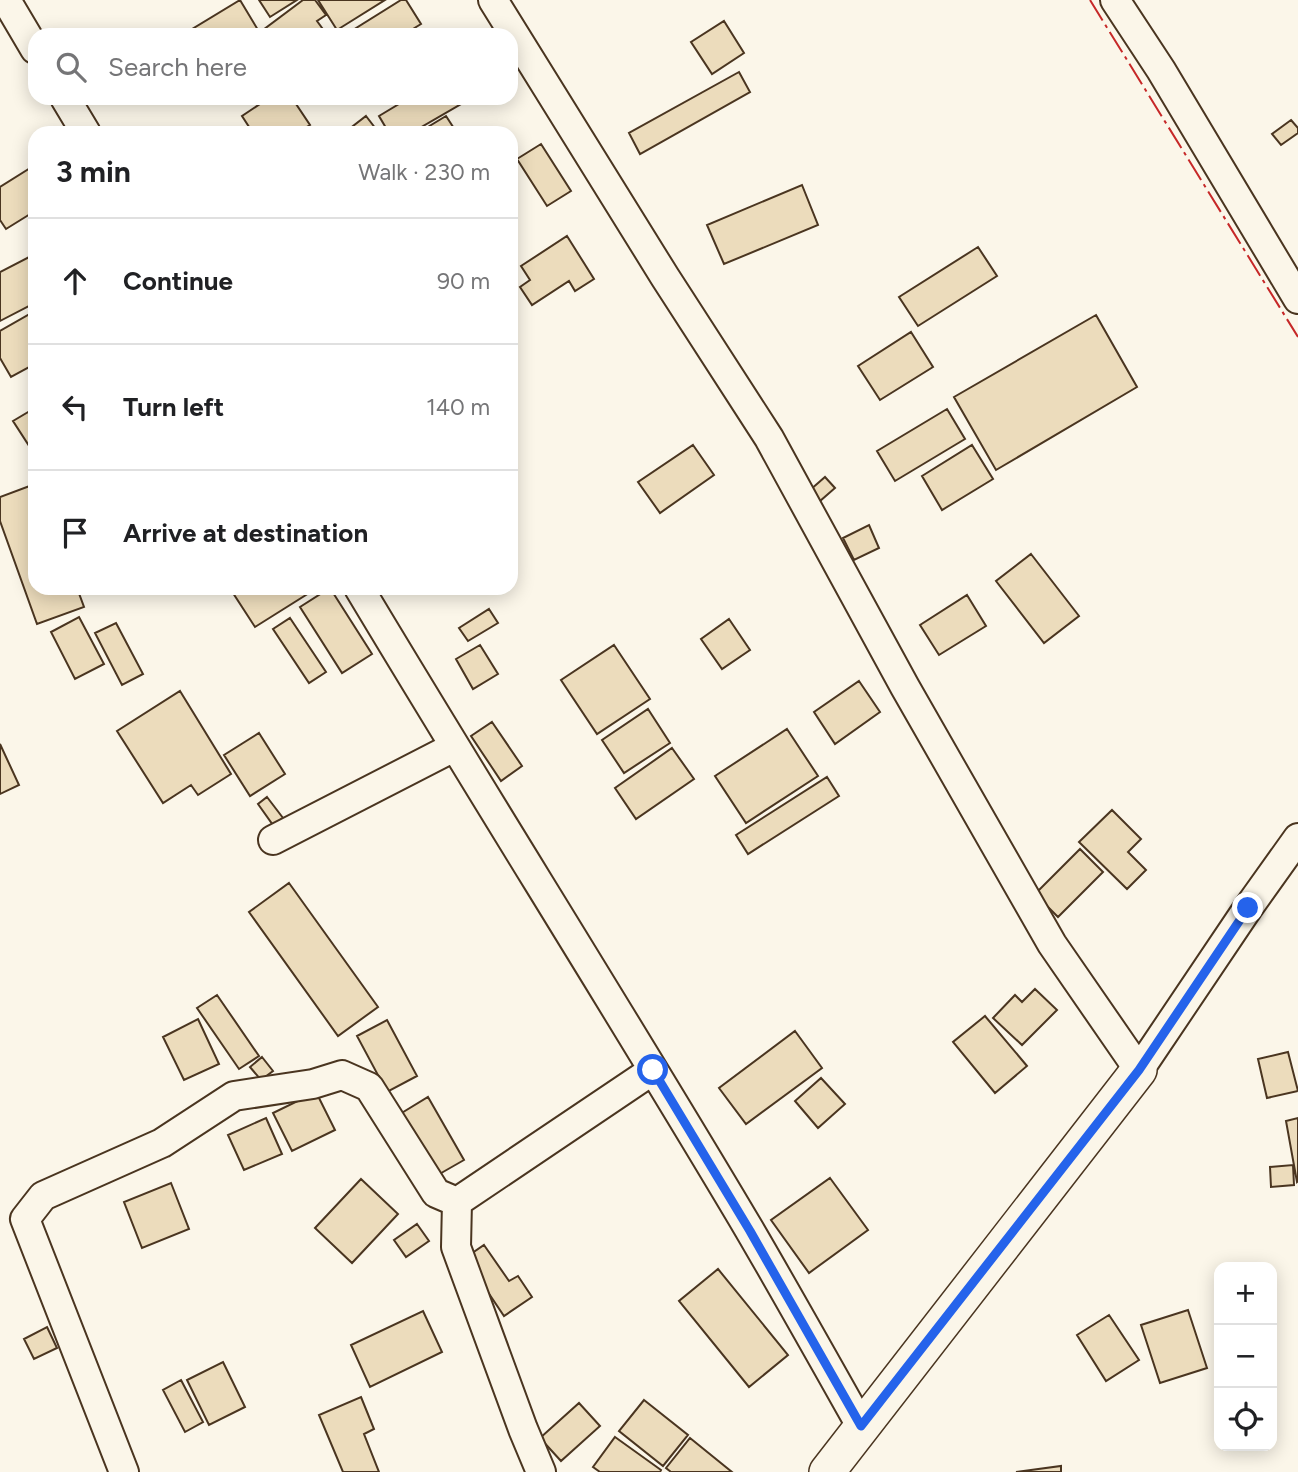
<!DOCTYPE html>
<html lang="en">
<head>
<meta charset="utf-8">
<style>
  :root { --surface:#fff; --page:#f6f6f6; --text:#202124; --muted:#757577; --line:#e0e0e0 }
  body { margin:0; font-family:Figtree,sans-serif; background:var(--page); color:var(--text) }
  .controls { position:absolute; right:21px; bottom:21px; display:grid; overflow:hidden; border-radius:14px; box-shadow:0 4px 18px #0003 }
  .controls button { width:63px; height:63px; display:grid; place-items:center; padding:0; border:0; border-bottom:2px solid var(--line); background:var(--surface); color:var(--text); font:35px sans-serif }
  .stop { position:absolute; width:21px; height:21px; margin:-16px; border:5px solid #2563eb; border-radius:50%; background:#fff }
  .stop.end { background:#2563eb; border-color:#fff; box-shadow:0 2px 7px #0008 }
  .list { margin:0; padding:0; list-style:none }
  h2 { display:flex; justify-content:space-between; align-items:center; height:91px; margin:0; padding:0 28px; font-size:30px }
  h2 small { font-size:23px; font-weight:400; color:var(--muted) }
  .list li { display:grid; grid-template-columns:46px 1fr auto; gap:21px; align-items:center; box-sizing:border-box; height:126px; padding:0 28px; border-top:2px solid var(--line) }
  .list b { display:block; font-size:26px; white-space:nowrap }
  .list em { font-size:23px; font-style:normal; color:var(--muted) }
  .icon { flex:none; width:38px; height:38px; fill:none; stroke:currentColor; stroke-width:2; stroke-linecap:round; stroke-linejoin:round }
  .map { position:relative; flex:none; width:1298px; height:1472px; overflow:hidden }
  .search { position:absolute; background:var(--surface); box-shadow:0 4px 18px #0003; left:28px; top:28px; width:490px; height:77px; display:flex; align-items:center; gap:18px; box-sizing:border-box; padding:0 24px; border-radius:21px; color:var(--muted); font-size:26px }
  .panel { position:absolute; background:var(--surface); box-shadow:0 4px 18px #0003; left:28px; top:126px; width:490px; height:469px; border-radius:21px }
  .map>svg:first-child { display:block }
  .building { fill:#ecdcbc; stroke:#4a3520; stroke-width:2 }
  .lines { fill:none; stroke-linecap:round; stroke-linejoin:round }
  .minor-casing { stroke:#4a3520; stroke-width:32 }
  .tertiary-casing { stroke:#4a3520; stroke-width:38 }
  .minor { stroke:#fbf6e9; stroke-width:28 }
  .tertiary { stroke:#fbf6e9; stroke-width:35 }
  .power { stroke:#c62828; stroke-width:2; stroke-dasharray:24 5 3.5 5; stroke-linecap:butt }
  .route { stroke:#2563eb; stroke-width:9 }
</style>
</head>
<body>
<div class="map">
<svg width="1298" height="1472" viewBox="0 0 1298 1472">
  <rect width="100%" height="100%" fill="#fbf6e9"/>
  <path class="building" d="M240 0 261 35H185L184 34Z
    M259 0H297L270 17Z
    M303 0H315L326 15 317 21 325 32 321 35H267L263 30Z
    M318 0H385L337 30Z
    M401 0H406L421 24 403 35H345Z
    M724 21 744 53 712 74 691 42Z
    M739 72 750 92 640 154 629 133Z
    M269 98H292L310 125 296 133H253L242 116Z
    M409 98H458L461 104 411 133H389L379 116Z
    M366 116 379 133H344Z
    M446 116 457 133H418Z
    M1291 120 1298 128V133L1281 145 1272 134Z
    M541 144 571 191 547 206 517 159Z
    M35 165V211L6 229 0 220V187Z
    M802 185 818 225 724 264 707 225Z
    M567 236 594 279 575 291 569 281 532 305 520 287 530 280 521 266Z
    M978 247 997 276 918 326 899 297Z
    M33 255 35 258V303L0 321V272Z
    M35 311V364L11 377 0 358V331Z
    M1096 315 1137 387 996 470 954 397Z
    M911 332 933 367 880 400 858 366Z
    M35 408V455L13 421Z
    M947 409 965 439 895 481 877 451Z
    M693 445 714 475 660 513 638 482Z
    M972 445 993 479 942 510 922 476Z
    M825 477 835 488 820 501 810 490Z
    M35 484V588H77L84 607 37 624 0 521V497Z
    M869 525 879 548 854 560 843 538Z
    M1031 554 1079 616 1044 643 996 581Z
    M241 588H317L255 627 233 593Z
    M330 588 372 654 342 673 300 607Z
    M967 595 986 626 939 655 920 625Z
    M489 609 498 623 468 641 459 628Z
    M79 617 104 664 75 679 51 632Z
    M290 618 326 672 309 683 273 629Z
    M729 619 750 650 722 669 701 639Z
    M116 623 143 674 122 685 95 633Z
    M480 645 498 674 473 689 456 659Z
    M614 645 650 699 597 734 561 680Z
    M859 681 880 712 835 744 814 712Z
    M180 691 231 774 198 795 191 785 163 803 117 731Z
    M648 709 670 743 624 773 602 740Z
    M492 722 522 766 501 781 471 736Z
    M787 729 818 776 746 823 715 776Z
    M259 733 285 774 250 796 224 755Z
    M0 744 19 785 0 794Z
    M672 748 694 779 636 819 615 788Z
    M827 777 839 796 748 854 736 835Z
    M267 797 283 818 273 825 258 804Z
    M1112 810 1141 839 1128 852 1146 870 1127 889 1079 842Z
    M1080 849 1103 872 1058 917 1035 894Z
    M289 883 378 1007 338 1036 249 912Z
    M1035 989 1057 1010 1022 1045 993 1018 1015 995 1022 1002Z
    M217 995 259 1056 239 1069 197 1008Z
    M985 1016 1027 1066 995 1093 953 1042Z
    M198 1019 219 1064 184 1080 163 1037Z
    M387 1020 417 1076 387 1092 357 1036Z
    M795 1031 822 1068 746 1124 719 1088Z
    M1288 1052 1298 1091 1267 1098 1258 1059Z
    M262 1057 273 1071 261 1080 250 1067Z
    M821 1078 845 1104 818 1128 795 1101Z
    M316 1092 335 1130 292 1151 273 1113Z
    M428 1097 464 1160 436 1176 400 1114Z
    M266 1118 282 1154 244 1170 228 1135Z
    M1298 1118V1181L1297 1182 1286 1121Z
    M1293 1165 1294 1185 1271 1187 1270 1167Z
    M830 1178 868 1230 809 1273 771 1220Z
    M361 1179 398 1214 352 1263 315 1228Z
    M171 1183 189 1229 142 1248 124 1202Z
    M417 1224 429 1241 406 1257 394 1240Z
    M484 1245 509 1281 518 1276 532 1297 504 1316 465 1258Z
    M718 1269 788 1355 749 1387 679 1301Z
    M1188 1310 1207 1368 1160 1383 1141 1325Z
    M423 1311 442 1352 370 1387 351 1345Z
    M1109 1315 1139 1360 1106 1381 1077 1335Z
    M47 1327 57 1348 34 1359 24 1339Z
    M223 1362 245 1407 209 1425 187 1380Z
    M181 1380 203 1422 185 1432 163 1390Z
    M361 1397 374 1429 364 1434 379 1472H343L319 1415Z
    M644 1400 688 1435 663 1466 619 1431Z
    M579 1403 600 1426 561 1461 540 1438Z
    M615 1437 661 1470 660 1472H600L593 1467Z
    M690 1438 732 1472H671L666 1468Z
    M1061 1466V1472H1016Z"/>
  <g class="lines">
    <defs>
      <path id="minor" d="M6 0 35 49
        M493 0 665 277 769 438 905 687 1052 944 1139 1070 1248 908 1298 838
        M1115 0 1161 70 1298 299
        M65 98 86 133
        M359 588C487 802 621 1013 749 1229 787 1294 824 1360 861 1426
        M273 840 454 747
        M457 1202 456 1247 523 1429 541 1472
        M124 1472 25 1219 43 1196 162 1143 234 1096 313 1084 342 1075 369 1087 436 1193 457 1202 653 1070"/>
      <path id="tertiary" d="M827 1472 1139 1070"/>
    </defs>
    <use href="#minor" class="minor-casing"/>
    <use href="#tertiary" class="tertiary-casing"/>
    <use href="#minor" class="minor"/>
    <use href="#tertiary" class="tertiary"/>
    <path class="power" d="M1090 0 1298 337"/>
  </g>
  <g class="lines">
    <path class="route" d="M653 1070 750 1231 861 1426 1139 1070 1248 908"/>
  </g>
</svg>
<div class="controls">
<button>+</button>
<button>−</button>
<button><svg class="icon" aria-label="locate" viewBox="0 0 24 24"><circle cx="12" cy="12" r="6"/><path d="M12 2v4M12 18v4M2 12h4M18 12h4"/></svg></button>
</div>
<div class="stop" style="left:653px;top:1070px"></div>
<div class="stop end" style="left:1248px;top:908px"></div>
<div class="search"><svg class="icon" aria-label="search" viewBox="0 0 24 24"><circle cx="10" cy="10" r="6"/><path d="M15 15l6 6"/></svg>Search here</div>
<section class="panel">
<h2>3 min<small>Walk · 230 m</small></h2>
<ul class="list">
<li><svg class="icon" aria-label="ahead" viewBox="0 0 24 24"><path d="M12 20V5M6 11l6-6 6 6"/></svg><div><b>Continue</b></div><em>90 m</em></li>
<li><svg class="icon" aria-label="left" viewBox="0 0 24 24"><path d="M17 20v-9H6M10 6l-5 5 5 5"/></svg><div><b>Turn left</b></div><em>140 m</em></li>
<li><svg class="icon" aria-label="arrive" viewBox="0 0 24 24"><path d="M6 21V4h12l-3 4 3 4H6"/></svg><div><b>Arrive at destination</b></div></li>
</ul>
</section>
</div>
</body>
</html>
